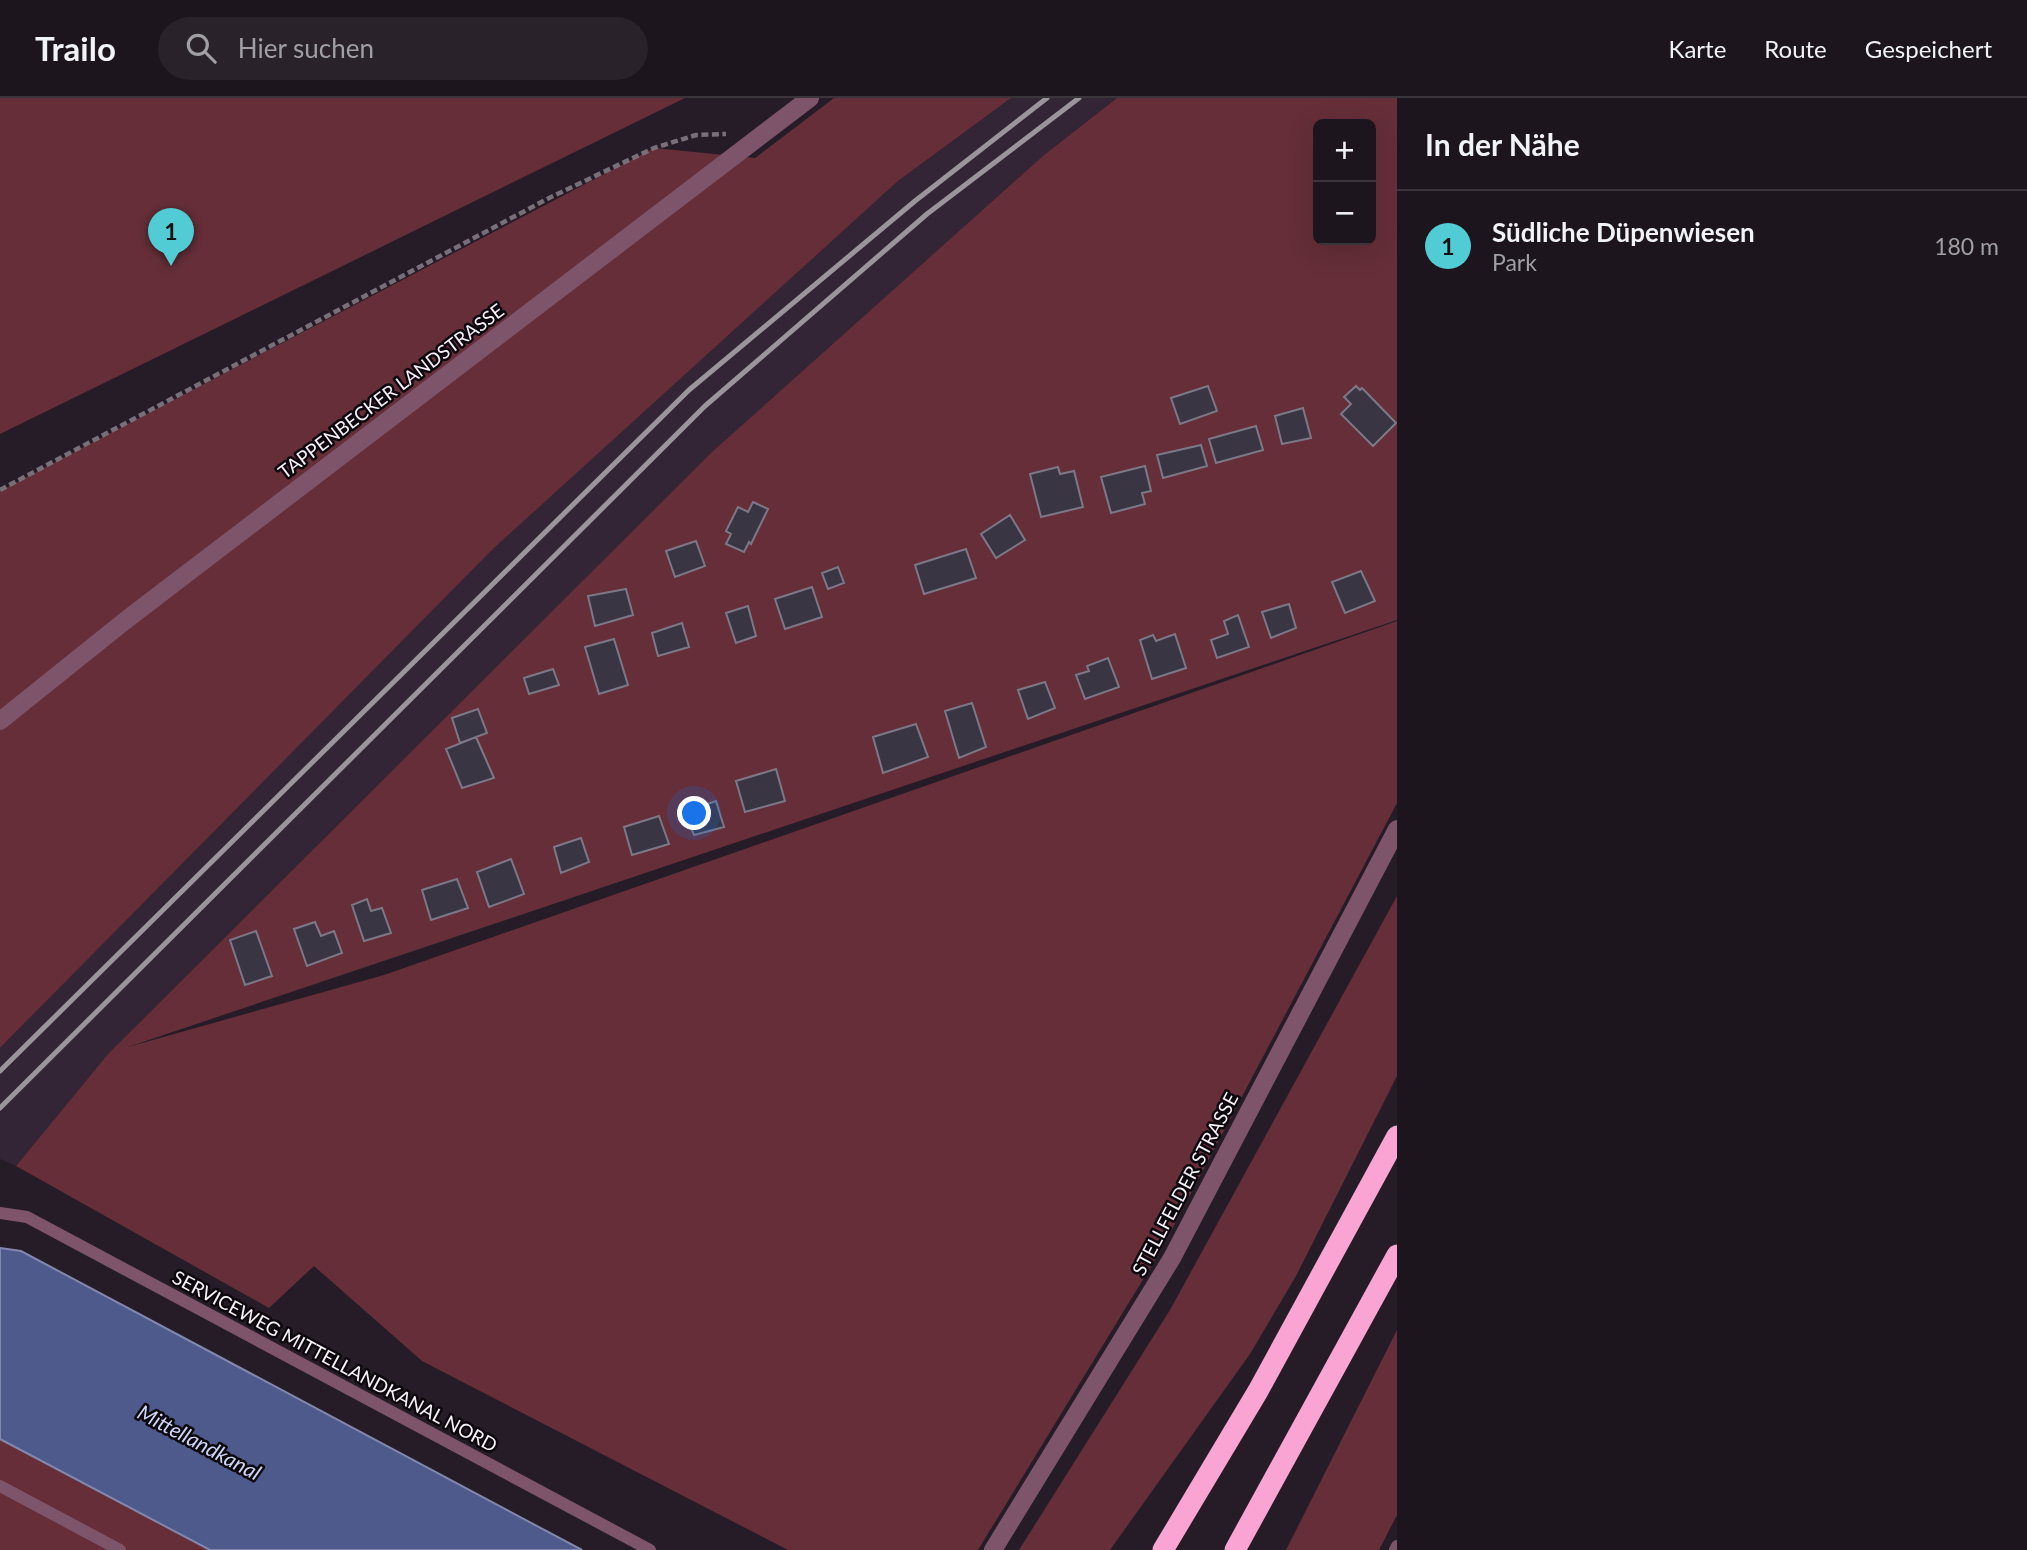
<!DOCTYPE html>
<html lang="de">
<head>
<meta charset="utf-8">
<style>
  :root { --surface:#1c151d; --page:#29222a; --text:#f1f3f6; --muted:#a09fa4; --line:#3a343b; --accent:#51ccd4 }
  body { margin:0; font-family:Lato,sans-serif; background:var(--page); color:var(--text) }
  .controls { position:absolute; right:21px; top:21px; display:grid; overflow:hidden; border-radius:10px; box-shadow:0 7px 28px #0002 }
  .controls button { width:63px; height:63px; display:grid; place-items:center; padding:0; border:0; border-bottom:2px solid var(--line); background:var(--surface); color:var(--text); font:35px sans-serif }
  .you { position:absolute; left:695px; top:716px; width:24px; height:24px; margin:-18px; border:5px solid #fff; border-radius:50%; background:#1a73e8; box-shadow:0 0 0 10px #1a73e833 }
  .badge { display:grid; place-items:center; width:46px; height:46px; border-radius:50%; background:var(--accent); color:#111; font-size:23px; font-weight:700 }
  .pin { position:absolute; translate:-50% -58px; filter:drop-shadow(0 2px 4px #0008) }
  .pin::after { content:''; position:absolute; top:37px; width:24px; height:21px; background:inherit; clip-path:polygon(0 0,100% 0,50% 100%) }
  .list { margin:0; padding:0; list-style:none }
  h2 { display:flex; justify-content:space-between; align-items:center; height:91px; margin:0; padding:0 28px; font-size:30px }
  h2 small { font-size:23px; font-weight:400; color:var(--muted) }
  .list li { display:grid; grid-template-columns:46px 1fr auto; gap:21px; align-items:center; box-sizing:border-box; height:112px; padding:0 28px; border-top:2px solid var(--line) }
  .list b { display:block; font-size:26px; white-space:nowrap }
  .list p { margin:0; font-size:23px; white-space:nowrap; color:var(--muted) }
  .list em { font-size:23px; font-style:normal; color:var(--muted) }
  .icon { flex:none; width:38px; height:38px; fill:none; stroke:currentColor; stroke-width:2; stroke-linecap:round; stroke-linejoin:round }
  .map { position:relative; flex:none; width:1397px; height:1452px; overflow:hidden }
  header { display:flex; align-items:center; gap:42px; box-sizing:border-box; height:98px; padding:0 35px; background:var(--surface); border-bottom:2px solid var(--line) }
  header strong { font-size:33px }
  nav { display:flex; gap:38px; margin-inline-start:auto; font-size:24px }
  .search { width:490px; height:63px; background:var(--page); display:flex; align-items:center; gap:18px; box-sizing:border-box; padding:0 24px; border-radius:38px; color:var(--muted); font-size:26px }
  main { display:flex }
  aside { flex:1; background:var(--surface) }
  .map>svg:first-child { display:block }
  .built { fill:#332535 }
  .green { fill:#652e38; fill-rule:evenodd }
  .water { fill:#4f5a8c; stroke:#8287ad; stroke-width:2 }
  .building { fill:#393543; stroke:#7c7888; stroke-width:2 }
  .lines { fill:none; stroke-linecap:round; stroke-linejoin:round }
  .path { stroke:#786f79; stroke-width:4.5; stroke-dasharray:7 3.5; stroke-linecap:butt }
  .service { stroke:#7e546b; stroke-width:12 }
  .minor { stroke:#7e546b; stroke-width:18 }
  .tertiary { stroke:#7e546b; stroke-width:18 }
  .motorway { stroke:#f9a4d2; stroke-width:21 }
  .rail { stroke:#9c949d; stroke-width:5 }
  .labels { text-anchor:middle; stroke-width:5; stroke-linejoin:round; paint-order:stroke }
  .street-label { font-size:19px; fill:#f8f1f9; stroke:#0c080d }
  .water-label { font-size:21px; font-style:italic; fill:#cdd6f6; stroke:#0c080d }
</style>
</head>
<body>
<header>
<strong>Trailo</strong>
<div class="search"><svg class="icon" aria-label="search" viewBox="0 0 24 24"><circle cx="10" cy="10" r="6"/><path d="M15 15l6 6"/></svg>Hier suchen</div>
<nav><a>Karte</a><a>Route</a><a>Gespeichert</a></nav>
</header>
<main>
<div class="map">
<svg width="1397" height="1452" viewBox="0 0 1397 1452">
  <rect width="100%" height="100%" fill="#261c27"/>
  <path class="built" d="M1011 0H1117L1044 57 713 353 108 956 16 1068 0 1061V950L493 451 898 83Z"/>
  <path class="green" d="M0 0H685L0 336Z
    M834 0H1011L898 83 493 451 0 950V393L654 50 755 60Z
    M1117 0H1397V522L128 949 384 877 1397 523V705L1161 1152 978 1452H788L422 1263 314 1168 269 1210 16 1068 108 956 713 353 1044 57ZM1318 26H1371V142H1318Z
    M1397 798V978L1296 1178 1250 1256 1110 1452H1019L1170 1212Z
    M1397 1232V1417L1379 1452H1286Z
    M0 1341 210 1452H0Z"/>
  <path class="water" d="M0 1150 21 1153 582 1452H210L0 1341Z"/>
  <path class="building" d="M1208 288 1217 313 1180 326 1171 300Z
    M1356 288 1360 292 1362 290 1396 325 1373 348 1341 316 1351 306 1344 299Z
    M1303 310 1311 340 1282 346 1275 318Z
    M1256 328 1263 352 1216 365 1209 341Z
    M1201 347 1207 368 1163 380 1157 357Z
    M1145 368 1151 393 1142 395 1145 406 1111 415 1101 379Z
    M1058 369 1060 376 1074 373 1083 409 1041 419 1030 376Z
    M753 404 768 411 751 446 749 444 744 454 726 446 731 436 726 433 738 409 748 414Z
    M1010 417 1025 442 996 460 981 436Z
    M696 443 705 468 675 479 666 453Z
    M966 451 976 480 924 496 915 467Z
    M838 469 844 485 828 491 822 475Z
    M1361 473 1375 503 1345 515 1332 484Z
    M812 489 822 519 785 531 775 501Z
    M626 491 633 517 595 528 588 498Z
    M1289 506 1296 530 1271 540 1262 514Z
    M748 508 756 538 736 545 726 515Z
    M1238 517 1249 549 1217 560 1211 542 1228 536 1224 523Z
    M682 525 689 549 658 558 652 535Z
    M1175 536 1186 570 1152 581 1140 542 1153 537 1156 543Z
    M614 541 628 587 599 596 585 549Z
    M1108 560 1119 589 1085 601 1076 577 1089 573 1087 568Z
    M553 571 559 587 529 596 524 580Z
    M1045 584 1055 610 1028 621 1018 592Z
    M972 605 986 649 959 660 945 613Z
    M478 611 487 635 460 645 452 620Z
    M916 626 928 659 883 675 873 639Z
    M476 639 494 680 462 690 446 651Z
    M776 671 785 703 745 714 736 683Z
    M716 703 724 729 694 737 685 714Z
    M659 718 669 746 632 757 624 729Z
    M581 740 589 764 561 775 554 749Z
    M511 761 524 796 489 809 477 774Z
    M457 781 468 810 431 822 422 792Z
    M367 801 371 813 382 810 391 835 364 843 352 807Z
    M315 824 321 838 334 833 342 855 307 868 294 831Z
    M256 833 272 878 245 887 230 842Z"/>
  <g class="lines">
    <path class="path" d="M0 392 551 99 654 50 696 37 726 36"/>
    <path class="service" d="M0 1115 27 1119 650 1452
      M0 1388 120 1452
      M1395 1452 1397 1448"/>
    <path class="minor" d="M993 1452 1172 1160 1397 731"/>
    <path class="tertiary" d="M0 623 126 522 810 0"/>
    <path class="motorway" d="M1163 1452 1258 1293 1397 1038
      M1235 1452 1397 1157"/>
    <path class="rail" d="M0 973 689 292 915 103 1047 0
      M0 1010 705 308 927 116 1079 0"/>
  </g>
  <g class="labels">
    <g class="street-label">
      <text transform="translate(391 293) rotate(-37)" y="7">TAPPENBECKER LANDSTRASSE</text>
      <text transform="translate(1185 1086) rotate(-62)" y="7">STELLFELDER STRASSE</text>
      <text transform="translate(335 1263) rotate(28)" y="7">SERVICEWEG MITTELLANDKANAL NORD</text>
    </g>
    <g class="water-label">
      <text transform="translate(199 1345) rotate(28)" y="7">Mittellandkanal</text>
    </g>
  </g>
</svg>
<div class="controls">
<button>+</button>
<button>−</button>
</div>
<div class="you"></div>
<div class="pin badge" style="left:171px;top:168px">1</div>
</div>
<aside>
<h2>In der Nähe<small></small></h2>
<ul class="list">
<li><span class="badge">1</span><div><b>Südliche Düpenwiesen</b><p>Park</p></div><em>180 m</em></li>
</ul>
</aside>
</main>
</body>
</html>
